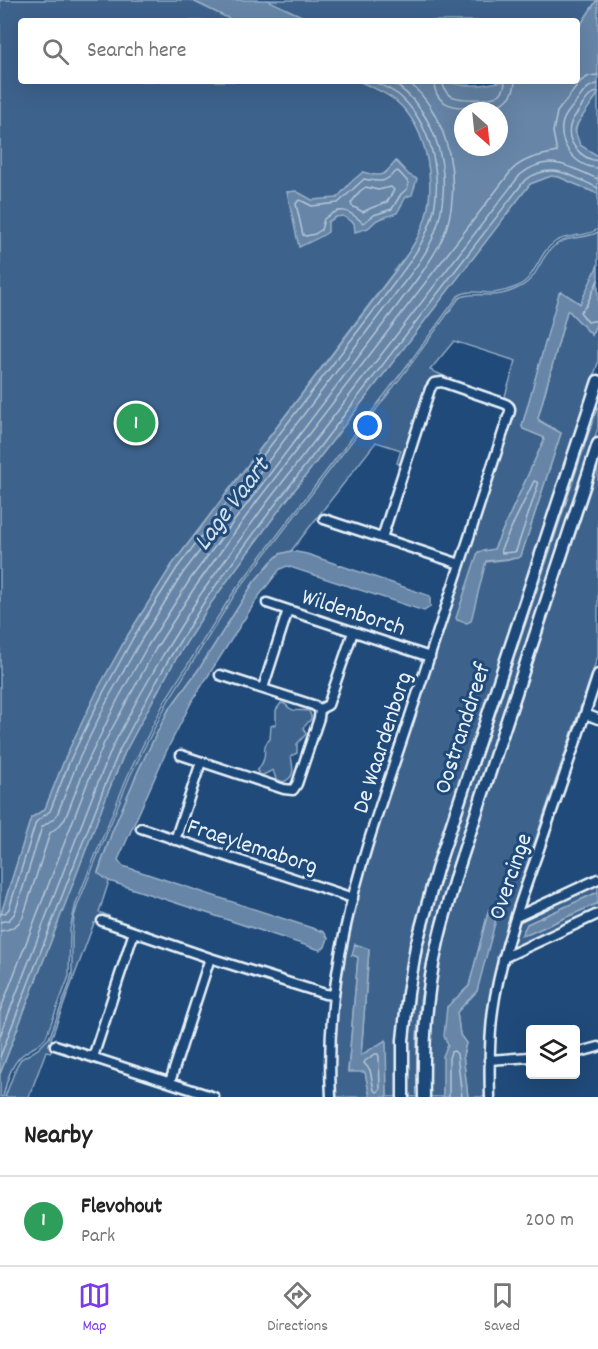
<!DOCTYPE html>
<html lang="en">
<head>
<meta charset="utf-8">
<style>
  :root { --surface:#fff; --page:#f2f2f2; --text:#222; --muted:#767676; --line:#e0e0e0; --accent:#7c3aed }
  body { margin:0; font-family:Dekko,sans-serif; background:var(--page); color:var(--text) }
  .controls { position:absolute; right:18px; bottom:18px; display:grid; overflow:hidden; border-radius:6px; box-shadow:0 6px 24px #0002 }
  .controls button { width:54px; height:54px; display:grid; place-items:center; padding:0; border:0; border-bottom:2px solid var(--line); background:var(--surface); color:var(--text); font:30px sans-serif }
  .compass { position:absolute; left:454px; top:102px; width:54px; height:54px; border-radius:50%; background:var(--surface); box-shadow:0 6px 24px #0002; rotate:153deg }
  .you { position:absolute; left:368px; top:426px; width:21px; height:21px; margin:-15px; border:4px solid #fff; border-radius:50%; background:#1a73e8; box-shadow:0 0 0 9px #1a73e833 }
  .badge { display:grid; place-items:center; width:39px; height:39px; border-radius:50%; background:var(--accent); color:#fff; font-size:20px; font-weight:700 }
  .pin { position:absolute; translate:-50% -50%; border:3px solid #fff; box-shadow:0 2px 6px #0006 }
  .list { margin:0; padding:0; list-style:none }
  h2 { display:flex; justify-content:space-between; align-items:center; height:78px; margin:0; padding:0 24px; font-size:26px }
  h2 small { font-size:20px; font-weight:400; color:var(--muted) }
  .list li { display:grid; grid-template-columns:39px 1fr auto; gap:18px; align-items:center; box-sizing:border-box; height:90px; padding:0 24px; border-top:2px solid var(--line) }
  .list b { display:block; font-size:22px; white-space:nowrap }
  .list p { margin:0; font-size:20px; white-space:nowrap; color:var(--muted) }
  .list em { font-size:20px; font-style:normal; color:var(--muted) }
  .icon { flex:none; width:33px; height:33px; fill:none; stroke:currentColor; stroke-width:2; stroke-linecap:round; stroke-linejoin:round }
  .map { position:relative; flex:none; width:598px; height:1097px; overflow:hidden }
  .search { position:absolute; background:var(--surface); box-shadow:0 6px 24px #0002; left:18px; right:18px; top:18px; height:66px; display:flex; align-items:center; gap:15px; box-sizing:border-box; padding:0 21px; border-radius:6px; color:var(--muted); font-size:22px }
  .sheet { height:168px; background:var(--surface) }
  nav { display:flex; justify-content:space-around; align-items:center; box-sizing:border-box; height:84px; border-top:2px solid var(--line); background:var(--surface); font-size:16px; color:var(--muted) }
  nav a { display:grid; justify-items:center; gap:3px }
  nav .on { color:var(--accent) }
  .map>svg:first-child { display:block }
  .green { fill:#3c628c; stroke:#92aac2; stroke-width:1.5 }
  .water { fill:#6685a7; stroke:#9ab0c7; stroke-width:1.5; fill-rule:evenodd }
  .lines { fill:none; stroke-linecap:round; stroke-linejoin:round }
  .shore { stroke:#b4c6d8; stroke-width:1.5 }
  .minor-casing { stroke:#e8f1f8; stroke-width:13 }
  .major-casing { stroke:#e8f1f8; stroke-width:15 }
  .minor { stroke:#1f4a7a; stroke-width:8 }
  .major { stroke:#1f4a7a; stroke-width:10 }
  .labels { text-anchor:middle; stroke-width:6; stroke-linejoin:round; paint-order:stroke }
  .street-label { font-size:24px; fill:#e8f1f8; stroke:#1f4a7a }
  .water-label { font-size:26px; font-style:italic; fill:#d4e1ec; stroke:#1f4a7a }
</style>
</head>
<body>
<div class="map">
<svg width="598" height="1097" viewBox="0 0 598 1097">
  <rect width="100%" height="100%" fill="#1f4a7a"/>
  <filter id="ink" filterUnits="userSpaceOnUse"><feTurbulence type="fractalNoise" baseFrequency=".0167" numOctaves="2"/><feDisplacementMap in="SourceGraphic" scale="12" xChannelSelector="R" yChannelSelector="G"/><feConvolveMatrix kernelMatrix="1 2 1 2 8 2 1 2 1" color-interpolation-filters="sRGB"/></filter>
  <g filter="url(#ink)">
    <path class="green" d="M0 0H191L234 21H21V81H359C372 87 386 92 396 101 430 130 437 188 423 227 419 236 414 244 409 252L172 565 128 635 98 689 66 756 45 809 31 818 0 917Z
      M267 0H597L577 30V21H312Z
      M598 94V156C593 153 585 150 581 146 565 129 589 108 598 94Z
      M551 176 559 177 598 194V229C585 238 568 233 555 242 537 254 537 278 516 287 509 290 501 292 494 293 481 293 469 289 458 296L409 363 233 593 166 699 128 775 76 903 70 929 69 976 46 1037C39 1047 28 1049 20 1057 10 1067 6 1084 3 1097H0V1074L108 792 125 752 148 709 174 662 211 603 276 514 530 184Z
      M598 232V265L581 304 562 292H560L522 426 523 429 543 437 544 440 494 549 485 562 518 558 521 556 561 433 539 420 538 418 567 311H569L592 335 598 318V363L434 862 412 945 399 1097H387L385 1041 361 1056 369 950 352 955 358 957 348 1071H365L370 1097H334L335 1027 338 991 348 931 354 904 378 825 515 409 514 403 504 399 516 361 454 341 430 370 444 376 443 379C438 377 433 376 429 381L402 465 397 463 401 450 376 442 291 551 280 554 271 562 254 582 201 666 168 711 139 769 112 832 98 872 109 881 99 912 109 916 108 919 100 925 94 923 51 1039 56 1041 51 1052 46 1051 29 1097H5L17 1065 21 1059 38 1049 49 1038 69 985 72 974V936L74 917 78 904 130 776 168 701 235 594 411 364 459 298C470 293 480 295 491 295 499 295 507 293 514 290 540 280 536 261 554 246 567 235 584 240 598 232Z
      M598 405V428L437 918C427 957 419 997 417 1037 417 1057 417 1077 418 1097H409C402 969 451 847 491 728 527 620 563 513 598 405Z
      M598 466V656L520 885 502 945 493 993 487 1097H468L463 1055 466 1044 460 1035 457 1012 477 991 489 909 469 986 447 1007 448 1045 443 1089V1097H428V1031L439 954 455 899Z
      M281 703 285 704C293 714 299 709 309 711L311 716V719L303 728 306 734 297 744V753L291 756C293 768 296 777 283 782L276 779 273 770 263 775H260L257 771C260 767 264 762 264 757 266 747 262 747 270 739L271 726 276 724V710Z
      M598 882V892L527 924 529 934 598 903V911L517 948H512L521 918Z"/>
    <path class="water" d="M191 0H267L312 21H234Z
      M597 0H598V94L577 124 575 131 580 145 598 156V194L559 177 551 176 530 184 276 514 211 603 174 662 148 709 125 752 108 792 0 1074V917L31 818 45 809 66 756 98 689 128 635 172 565 379 293C394 272 412 252 422 228 438 189 429 129 396 101 385 92 371 87 359 81H443L462 85H480L505 81H577V30ZM463 111H499V147H463Z
      M396 161 409 175 417 179 412 195 406 197 397 213 377 220 368 228 355 232 354 223 343 216 336 217 328 222V232C318 239 309 242 299 247L287 192 296 191 312 200 337 198 351 182 363 172C382 178 384 176 396 161Z
      M598 265V318L592 335 569 311H567L538 418 539 421 561 433 521 556 518 558 486 561 471 621 467 623 457 620 456 618 478 552 494 549 544 440 543 437 523 429 522 426 559 293 562 292 580 304Z
      M291 551 307 554 430 596V607L424 611 287 566 280 569 259 596 192 701 167 750 118 860 123 866 324 932 328 938 325 947 320 950 109 881 98 873 112 832 139 769 168 711 201 666 254 582 271 562 280 554Z
      M598 892V903L529 934 521 936 527 924Z
      M489 909 498 912 477 991 457 1012 460 1035 466 1043 463 1055 468 1097H443V1056L448 1045 444 1036 447 1007 469 986Z
      M355 944 369 949 361 1055 386 1040 387 1097H370L365 1072H348L358 957 352 955Z"/>
    <g class="lines">
      <path class="shore" d="M434 81C434 89 436 97 444 102 452 108 462 107 472 107 492 108 514 106 515 81
        M443 81C443 86 444 90 448 94 456 101 492 101 500 94 504 90 505 86 505 81
        M598 84C587 85 583 93 577 101 572 107 566 113 563 121 557 143 575 167 598 168
        M598 92C589 93 586 101 581 107 578 113 573 117 571 123 564 141 581 159 598 161
        M397 171 399 172 409 183 407 189 401 194 392 209 374 215 363 223C349 210 340 205 324 219L321 230 315 234 306 236 303 235 296 204 298 201 300 200 312 206 338 203 364 179C382 182 382 184 397 171Z
        M366 187 378 190 391 187 394 190 387 202 371 208 363 212 352 206 351 203 360 191Z
        M598 280 586 306 580 312 588 322 598 320
        M534 481 537 482 538 485 516 551 514 552 502 553 501 549Z
        M0 914 5 913 9 909 36 822 50 811 71 758 104 691 133 638 177 568 384 297C399 276 417 255 427 231 446 189 435 129 401 97 393 90 382 86 373 81
        M0 922 9 920 15 913 42 827 53 819 57 815 78 761 110 695 140 642 183 573 390 301C406 279 426 258 435 232 455 180 439 110 390 81
        M0 931C11 930 18 926 23 917L50 833 59 826 65 819 86 765 118 699 147 647 191 578 397 306C413 284 431 263 443 237 464 189 450 114 407 81
        M0 1011 87 784 104 743 155 650 193 590 258 500 512 170C524 158 541 155 557 152L553 132 557 112 581 81 589 76 598 75
        M0 1036 96 787 113 746 136 702 163 655 200 595 265 505 520 175C548 152 570 167 598 179
        M375 1054H378L379 1057 380 1090 377 1092 374 1090 370 1070 364 1063 365 1061Z
        M0 1057 103 790 120 749 143 706 169 659 206 599 271 510 525 180C553 161 571 176 598 188
        M449 1097V1058L451 1052 454 1051 457 1054 462 1097"/>
      <defs>
        <path id="minor" d="M324 519 460 564
          M267 603 430 657
          M220 675 313 705 320 709
          M263 688 288 610
          M320 709 328 705 353 632
          M585 714 598 719
          M181 755 284 789 293 790 297 784 319 718 320 709
          M141 828 353 898
          M175 840 201 762
          M516 917 598 879
          M102 921 210 958 325 994 334 995
          M503 958 598 914
          M55 1045 214 1097
          M576 1053 598 1047
          M93 1057 134 932
          M489 1060 530 1057
          M170 1082 210 958
          M331 1097C328 1041 333 984 345 930 360 860 385 792 407 725 441 622 475 520 508 417 511 410 512 406 503 403L442 382 434 383 430 389 382 538
          M490 1097C489 1064 489 1030 495 997 504 947 521 899 538 852 558 793 579 734 598 674"/>
        <path id="major" d="M403 1097V1040L408 993 416 946 437 869 598 381
          M424 1097C423 1046 425 996 437 946 442 922 450 898 456 875L598 444"/>
      </defs>
      <use href="#minor" class="minor-casing"/>
      <use href="#major" class="major-casing"/>
      <use href="#minor" class="minor"/>
      <use href="#major" class="major"/>
    </g>
  </g>
  <g class="labels">
    <g class="street-label">
      <text transform="translate(354 611) rotate(18)" y="8">Wildenborch</text>
      <text transform="translate(461 728) rotate(-72)" y="8">Oostranddreef</text>
      <text transform="translate(381 742) rotate(-72)" y="8">De Waardenborg</text>
      <text transform="translate(253 845) rotate(18)" y="8">Fraeylemaborg</text>
      <text transform="translate(509 876) rotate(-71)" y="8">Overcinge</text>
    </g>
    <g class="water-label">
      <text transform="translate(230 503) rotate(-53)" y="9">Lage Vaart</text>
    </g>
  </g>
</svg>
<div class="controls">
<button><svg class="icon" aria-label="layers" viewBox="0 0 24 24"><path d="M12 4l9 5-9 5-9-5zM3 14l9 5 9-5"/></svg></button>
</div>
<svg class="compass" viewBox="-18 -18 36 36"><path d="M0-13l5 13h-10z" fill="#e53935"/><path d="M0 13l5-13h-10z" fill="#767676"/></svg>
<div class="you"></div>
<div class="pin badge" style="left:136px;top:423px;background:#2e9e5b">1</div>
<div class="search"><svg class="icon" aria-label="search" viewBox="0 0 24 24"><circle cx="10" cy="10" r="6"/><path d="M15 15l6 6"/></svg>Search here</div>
</div>
<section class="sheet">
<h2>Nearby<small></small></h2>
<ul class="list">
<li><span class="badge" style="background:#2e9e5b">1</span><div><b>Flevohout</b><p>Park</p></div><em>200 m</em></li>
</ul>
</section>
<nav>
<a class="on"><svg class="icon" aria-label="map" viewBox="0 0 24 24"><path d="M3 6l6-2 6 2 6-2v14l-6 2-6-2-6 2zM9 4v14M15 6v14"/></svg>Map</a>
<a><svg class="icon" aria-label="directions" viewBox="0 0 24 24"><path d="M12 3l9 9-9 9-9-9zM9 14v-3h6M13 9l2 2-2 2"/></svg>Directions</a>
<a><svg class="icon" aria-label="saved" viewBox="0 0 24 24"><path d="M7 4h10v16l-5-4-5 4z"/></svg>Saved</a>
</nav>
</body>
</html>
